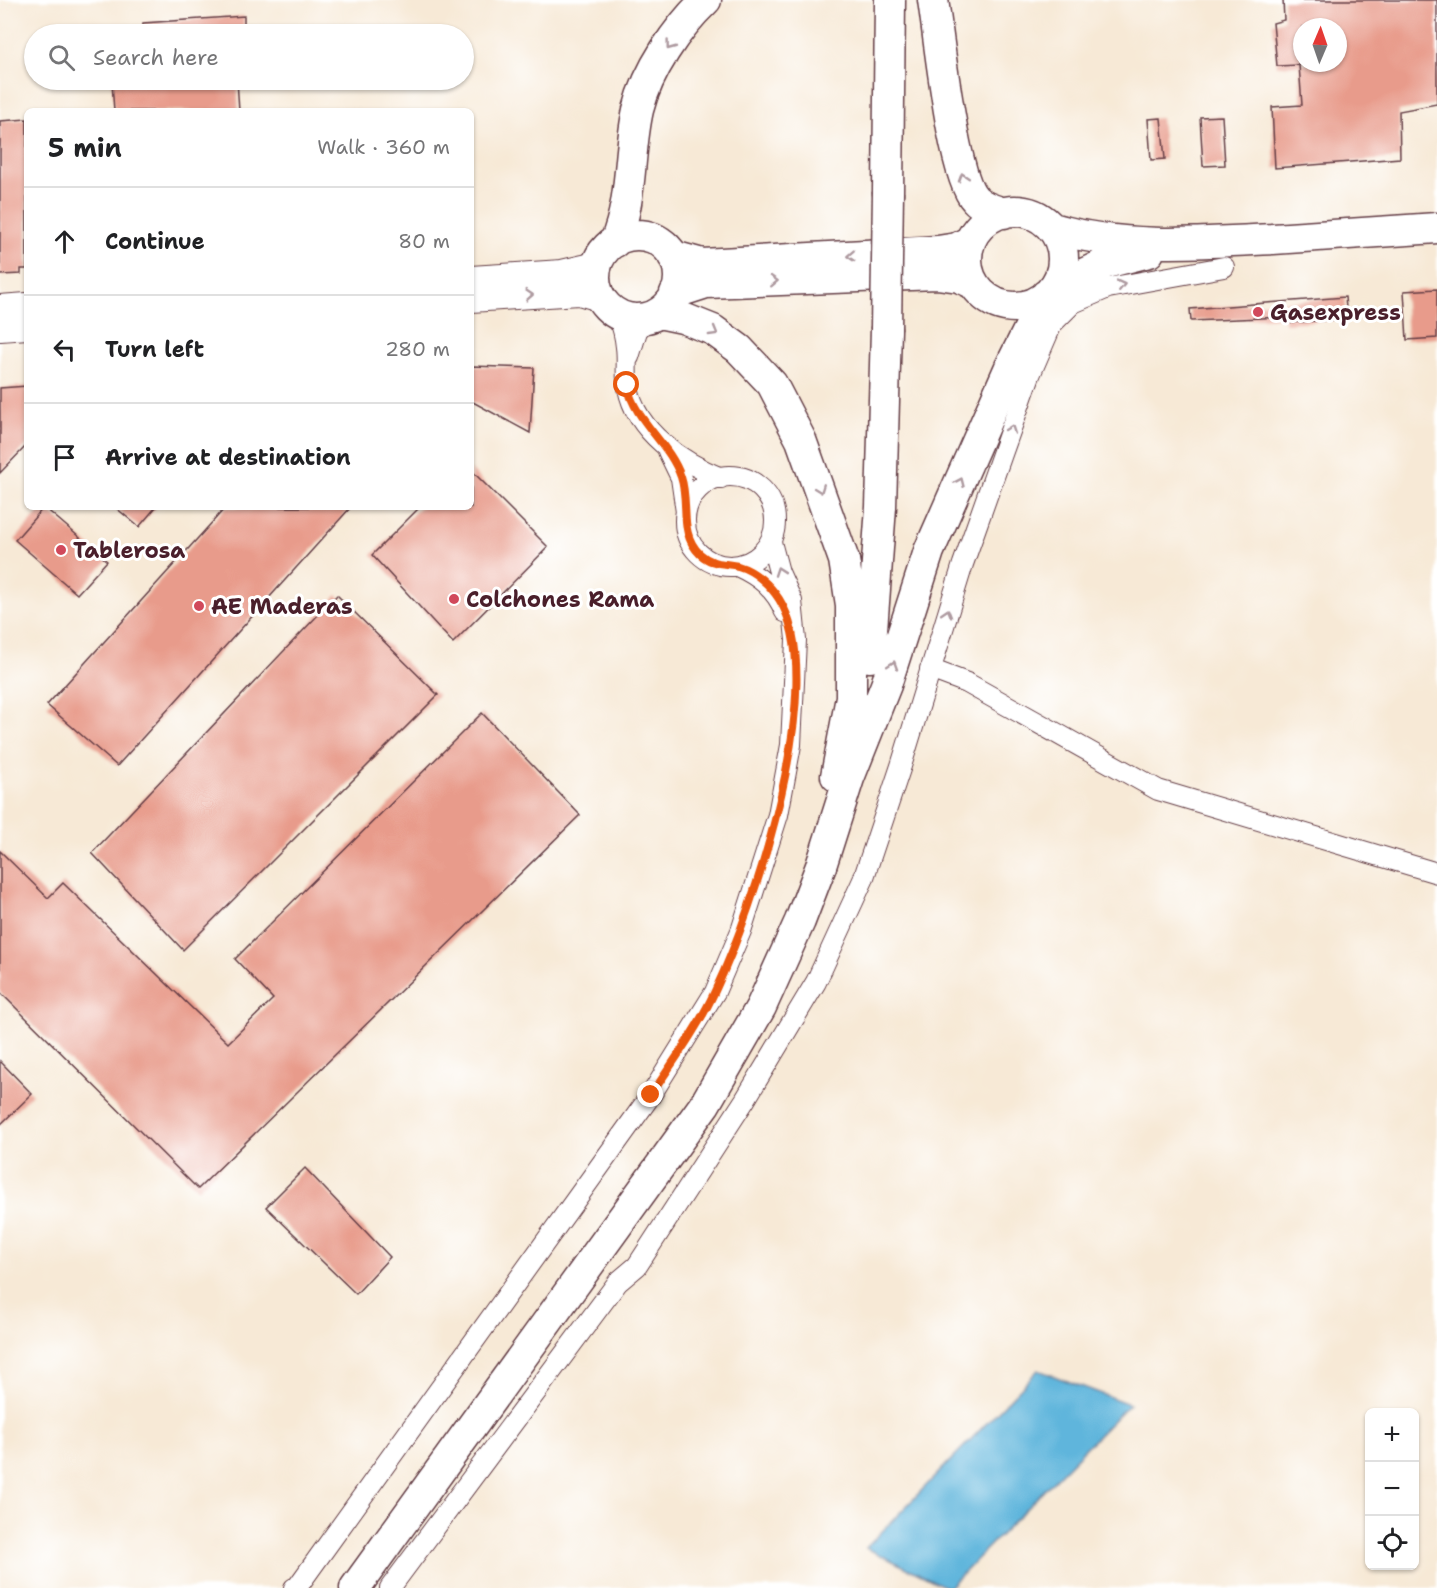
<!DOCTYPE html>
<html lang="en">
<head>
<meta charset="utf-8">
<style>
  :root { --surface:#fff; --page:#f2f2f2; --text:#202124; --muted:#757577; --line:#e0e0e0 }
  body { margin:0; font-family:"Shantell Sans",sans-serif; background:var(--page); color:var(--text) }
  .controls { position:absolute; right:18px; bottom:18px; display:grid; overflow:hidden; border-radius:9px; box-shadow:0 2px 4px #0004 }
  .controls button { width:54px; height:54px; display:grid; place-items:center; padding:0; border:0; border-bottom:2px solid var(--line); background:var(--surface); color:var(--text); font:30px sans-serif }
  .compass { position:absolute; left:1293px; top:18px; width:54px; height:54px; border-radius:50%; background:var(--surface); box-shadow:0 2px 4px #0004; rotate:2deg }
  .stop { position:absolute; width:18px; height:18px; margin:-14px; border:4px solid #ea580c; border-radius:50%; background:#fff }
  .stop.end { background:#ea580c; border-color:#fff; box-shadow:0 2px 6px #0008 }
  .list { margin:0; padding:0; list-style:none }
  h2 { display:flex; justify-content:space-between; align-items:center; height:78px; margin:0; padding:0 24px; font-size:26px }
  h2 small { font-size:20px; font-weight:400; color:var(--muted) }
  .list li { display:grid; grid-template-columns:39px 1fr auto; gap:18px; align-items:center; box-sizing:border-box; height:108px; padding:0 24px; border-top:2px solid var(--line) }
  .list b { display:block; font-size:22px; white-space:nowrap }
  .list em { font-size:20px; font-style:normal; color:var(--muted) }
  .icon { flex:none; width:33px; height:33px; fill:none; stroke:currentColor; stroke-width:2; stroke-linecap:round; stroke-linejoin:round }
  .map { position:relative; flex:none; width:1437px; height:1588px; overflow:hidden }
  .search { position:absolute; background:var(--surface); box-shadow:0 2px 4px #0004; left:24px; top:24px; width:450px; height:66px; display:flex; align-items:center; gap:15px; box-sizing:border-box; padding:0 21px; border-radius:33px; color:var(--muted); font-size:22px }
  .panel { position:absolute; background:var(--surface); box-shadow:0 2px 4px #0004; left:24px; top:108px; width:450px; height:402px; border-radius:9px }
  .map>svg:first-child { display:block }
  .water { fill:#5fb5dc; stroke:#546a84; stroke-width:1.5 }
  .building { fill:#e89b8b; fill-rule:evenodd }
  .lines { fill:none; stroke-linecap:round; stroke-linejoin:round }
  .minor-casing { stroke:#643d45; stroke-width:22 }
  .major-casing { stroke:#643d45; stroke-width:28 }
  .highway-casing { stroke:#643d45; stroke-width:33 }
  .minor { stroke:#fff; stroke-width:20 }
  .major { stroke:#fff; stroke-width:26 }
  .highway { stroke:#fff; stroke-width:30 }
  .highway-bridge-casing { stroke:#643d45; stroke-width:33; stroke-linecap:butt }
  .highway-bridge { stroke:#fff; stroke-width:30 }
  .oneway { stroke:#ae9aa0 }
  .route { stroke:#ea580c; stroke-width:8 }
  .poi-dot { fill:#d1495b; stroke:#fff; stroke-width:2 }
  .labels { text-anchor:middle; stroke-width:6; stroke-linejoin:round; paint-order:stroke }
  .poi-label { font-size:22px; font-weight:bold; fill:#4a1f2b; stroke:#fff; text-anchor:start }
</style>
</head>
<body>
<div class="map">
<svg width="1437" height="1588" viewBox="0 0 1437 1588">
  <rect width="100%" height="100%" fill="#fff"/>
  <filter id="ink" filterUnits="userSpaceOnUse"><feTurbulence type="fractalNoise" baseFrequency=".0167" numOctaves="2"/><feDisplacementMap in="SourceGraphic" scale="12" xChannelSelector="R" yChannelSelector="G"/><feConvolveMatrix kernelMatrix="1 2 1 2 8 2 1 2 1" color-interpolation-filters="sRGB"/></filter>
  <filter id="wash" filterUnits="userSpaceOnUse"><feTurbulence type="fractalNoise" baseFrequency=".008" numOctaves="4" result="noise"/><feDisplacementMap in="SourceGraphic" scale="24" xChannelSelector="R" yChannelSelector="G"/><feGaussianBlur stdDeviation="1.35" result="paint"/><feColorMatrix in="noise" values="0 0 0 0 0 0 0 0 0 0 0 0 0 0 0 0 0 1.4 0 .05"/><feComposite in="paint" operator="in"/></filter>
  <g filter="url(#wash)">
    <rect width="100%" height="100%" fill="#f7e9d6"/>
    <path class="water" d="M1038 1370 1129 1404 948 1588 866 1548Z"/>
    <g id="blocks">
      <path class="building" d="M1283 0H1437V104L1399 111 1400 158 1275 168 1272 107 1302 105 1299 65 1277 66 1273 23 1284 20ZM1302 27H1338V63H1302Z
        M244 16V34H143V23Z
        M128 80H237L239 111H114L112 82Z
        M1222 116 1225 165 1203 166 1200 117Z
        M1161 118 1165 159 1151 160 1148 119Z
        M27 119V269H21V274L0 275V121Z
        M1437 289V338L1407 340 1404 291Z
        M1345 297 1347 319 1285 323V317L1191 321 1190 309Z
        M471 366 534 368 530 433 471 401Z
        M27 386V445L0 473V388Z
        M471 470 548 547 453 643 372 555 420 507H471Z
        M44 507 107 561 77 594 15 540Z
        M115 507H156L139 527Z
        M226 507H351L117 766 47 705Z
        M337 595 438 695 183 950 92 853Z
        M482 713 580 815 198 1189 0 992V851L48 898 63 883 228 1043 273 999 235 959Z
        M0 1061 32 1094 0 1125Z
        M305 1168 390 1257 356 1294 266 1207Z"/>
    </g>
  </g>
  <g filter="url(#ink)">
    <use href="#blocks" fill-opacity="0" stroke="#643d45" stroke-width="1.5"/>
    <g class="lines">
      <defs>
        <path id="minor" d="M618 315C622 325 625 336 626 347 628 360 625 375 628 388 636 432 683 463 721 478
          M629 357 637 331 647 318
          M668 451 681 478 686 512
          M685 521a45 45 0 1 1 90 0a45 45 0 1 1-90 0Z
          M737 566C759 576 776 589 785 612
          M930 669 967 683 1158 790 1437 873
          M294 1588 298 1586 651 1095 715 992 741 931 778 815 791 745 796 640 792 601 779 572 771 542
          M390 1588 618 1282 637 1266 745 1100 816 982 863 880 901 766 963 564 1030 375 1052 324 1073 303 1108 288 1224 267"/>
        <path id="major" d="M471 279 562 273 597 265
          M471 299 579 292 600 298
          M0 308 27 306
          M0 328 27 326"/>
        <path id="highway" d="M933 0C939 38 953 177 975 199 982 207 994 210 1004 213
          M888 192 890 0
          M967 259a48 48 0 1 1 96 0a48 48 0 1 1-96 0Z
          M1052 228C1124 249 1199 243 1273 239 1328 235 1382 232 1437 228
          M595 277a42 42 0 1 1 84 0a42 42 0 1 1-84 0Z
          M615 242C633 199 628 154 638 110 648 70 677 28 706 0
          M673 256 702 264 938 251 957 248 970 241
          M1052 289 1106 263 1149 252
          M675 293 706 283 937 274 959 277 974 284
          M659 313 683 318 713 330 739 349 772 384 801 440 844 560 851 605V697L836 776
          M870 657 881 507 886 329
          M355 1588 705 1104 761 1007 800 921 821 866 849 778 886 685 929 551 1010 367 1046 295"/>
      </defs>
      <use href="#minor" class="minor-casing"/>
      <use href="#major" class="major-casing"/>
      <use href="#highway" class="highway-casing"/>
      <use href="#minor" class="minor"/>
      <use href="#major" class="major"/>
      <use href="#highway" class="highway"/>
      <defs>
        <path id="highway-bridge" d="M886 329 888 192"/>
      </defs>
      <use href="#highway-bridge" class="highway-bridge-casing"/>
      <use href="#highway-bridge" class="highway-bridge"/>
    </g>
    <defs><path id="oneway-chevron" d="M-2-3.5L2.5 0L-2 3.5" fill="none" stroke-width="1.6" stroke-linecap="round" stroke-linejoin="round" transform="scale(1.5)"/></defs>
    <g class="oneway">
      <use href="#oneway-chevron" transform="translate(670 46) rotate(127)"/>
      <use href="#oneway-chevron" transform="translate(963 177) rotate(-108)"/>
      <use href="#oneway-chevron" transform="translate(851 256) rotate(177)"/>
      <use href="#oneway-chevron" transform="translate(774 281) rotate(-2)"/>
      <use href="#oneway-chevron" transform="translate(1121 285) rotate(-13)"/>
      <use href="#oneway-chevron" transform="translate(529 295) rotate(-4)"/>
      <use href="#oneway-chevron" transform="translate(714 332) rotate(30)"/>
      <use href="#oneway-chevron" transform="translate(1011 429) rotate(-70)"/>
      <use href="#oneway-chevron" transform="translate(960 482) rotate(-66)"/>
      <use href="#oneway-chevron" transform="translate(820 489) rotate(69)"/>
      <use href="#oneway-chevron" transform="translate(779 571) rotate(-109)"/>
      <use href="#oneway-chevron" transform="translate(947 613) rotate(-73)"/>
      <use href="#oneway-chevron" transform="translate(893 665) rotate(-72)"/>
    </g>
  </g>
  <g class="lines" filter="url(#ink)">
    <path class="route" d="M627 385C635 422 669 442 681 477 690 504 678 533 700 554 712 565 724 563 738 566 755 571 770 585 779 599 831 680 754 909 715 991 698 1028 673 1062 651 1095"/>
  </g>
  <g class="poi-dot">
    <circle cx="1258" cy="312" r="6"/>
    <circle cx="61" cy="550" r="6"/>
    <circle cx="454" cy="599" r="6"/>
    <circle cx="199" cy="606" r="6"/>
  </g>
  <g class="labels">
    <g class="poi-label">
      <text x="1270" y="320">Gasexpress</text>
      <text x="73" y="558">Tablerosa</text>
      <text x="466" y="607">Colchones Rama</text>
      <text x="211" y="614">AE Maderas</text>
    </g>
  </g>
</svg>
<div class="controls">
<button>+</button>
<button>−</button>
<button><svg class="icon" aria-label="locate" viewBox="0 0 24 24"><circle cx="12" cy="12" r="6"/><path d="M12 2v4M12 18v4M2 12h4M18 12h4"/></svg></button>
</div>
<svg class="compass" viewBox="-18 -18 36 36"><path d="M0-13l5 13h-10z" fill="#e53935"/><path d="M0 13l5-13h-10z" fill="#757577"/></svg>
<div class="stop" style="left:627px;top:385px"></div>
<div class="stop end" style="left:651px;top:1095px"></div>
<div class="search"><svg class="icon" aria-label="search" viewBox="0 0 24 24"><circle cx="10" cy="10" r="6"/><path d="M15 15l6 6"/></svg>Search here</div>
<section class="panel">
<h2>5 min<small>Walk · 360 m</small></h2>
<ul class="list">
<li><svg class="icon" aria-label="ahead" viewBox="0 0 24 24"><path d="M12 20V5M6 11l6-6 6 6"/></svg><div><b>Continue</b></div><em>80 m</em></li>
<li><svg class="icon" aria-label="left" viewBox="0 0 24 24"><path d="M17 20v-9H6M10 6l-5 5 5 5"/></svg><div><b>Turn left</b></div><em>280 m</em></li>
<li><svg class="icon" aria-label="arrive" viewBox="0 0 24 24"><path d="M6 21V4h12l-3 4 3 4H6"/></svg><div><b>Arrive at destination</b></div></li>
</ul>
</section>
</div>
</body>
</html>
